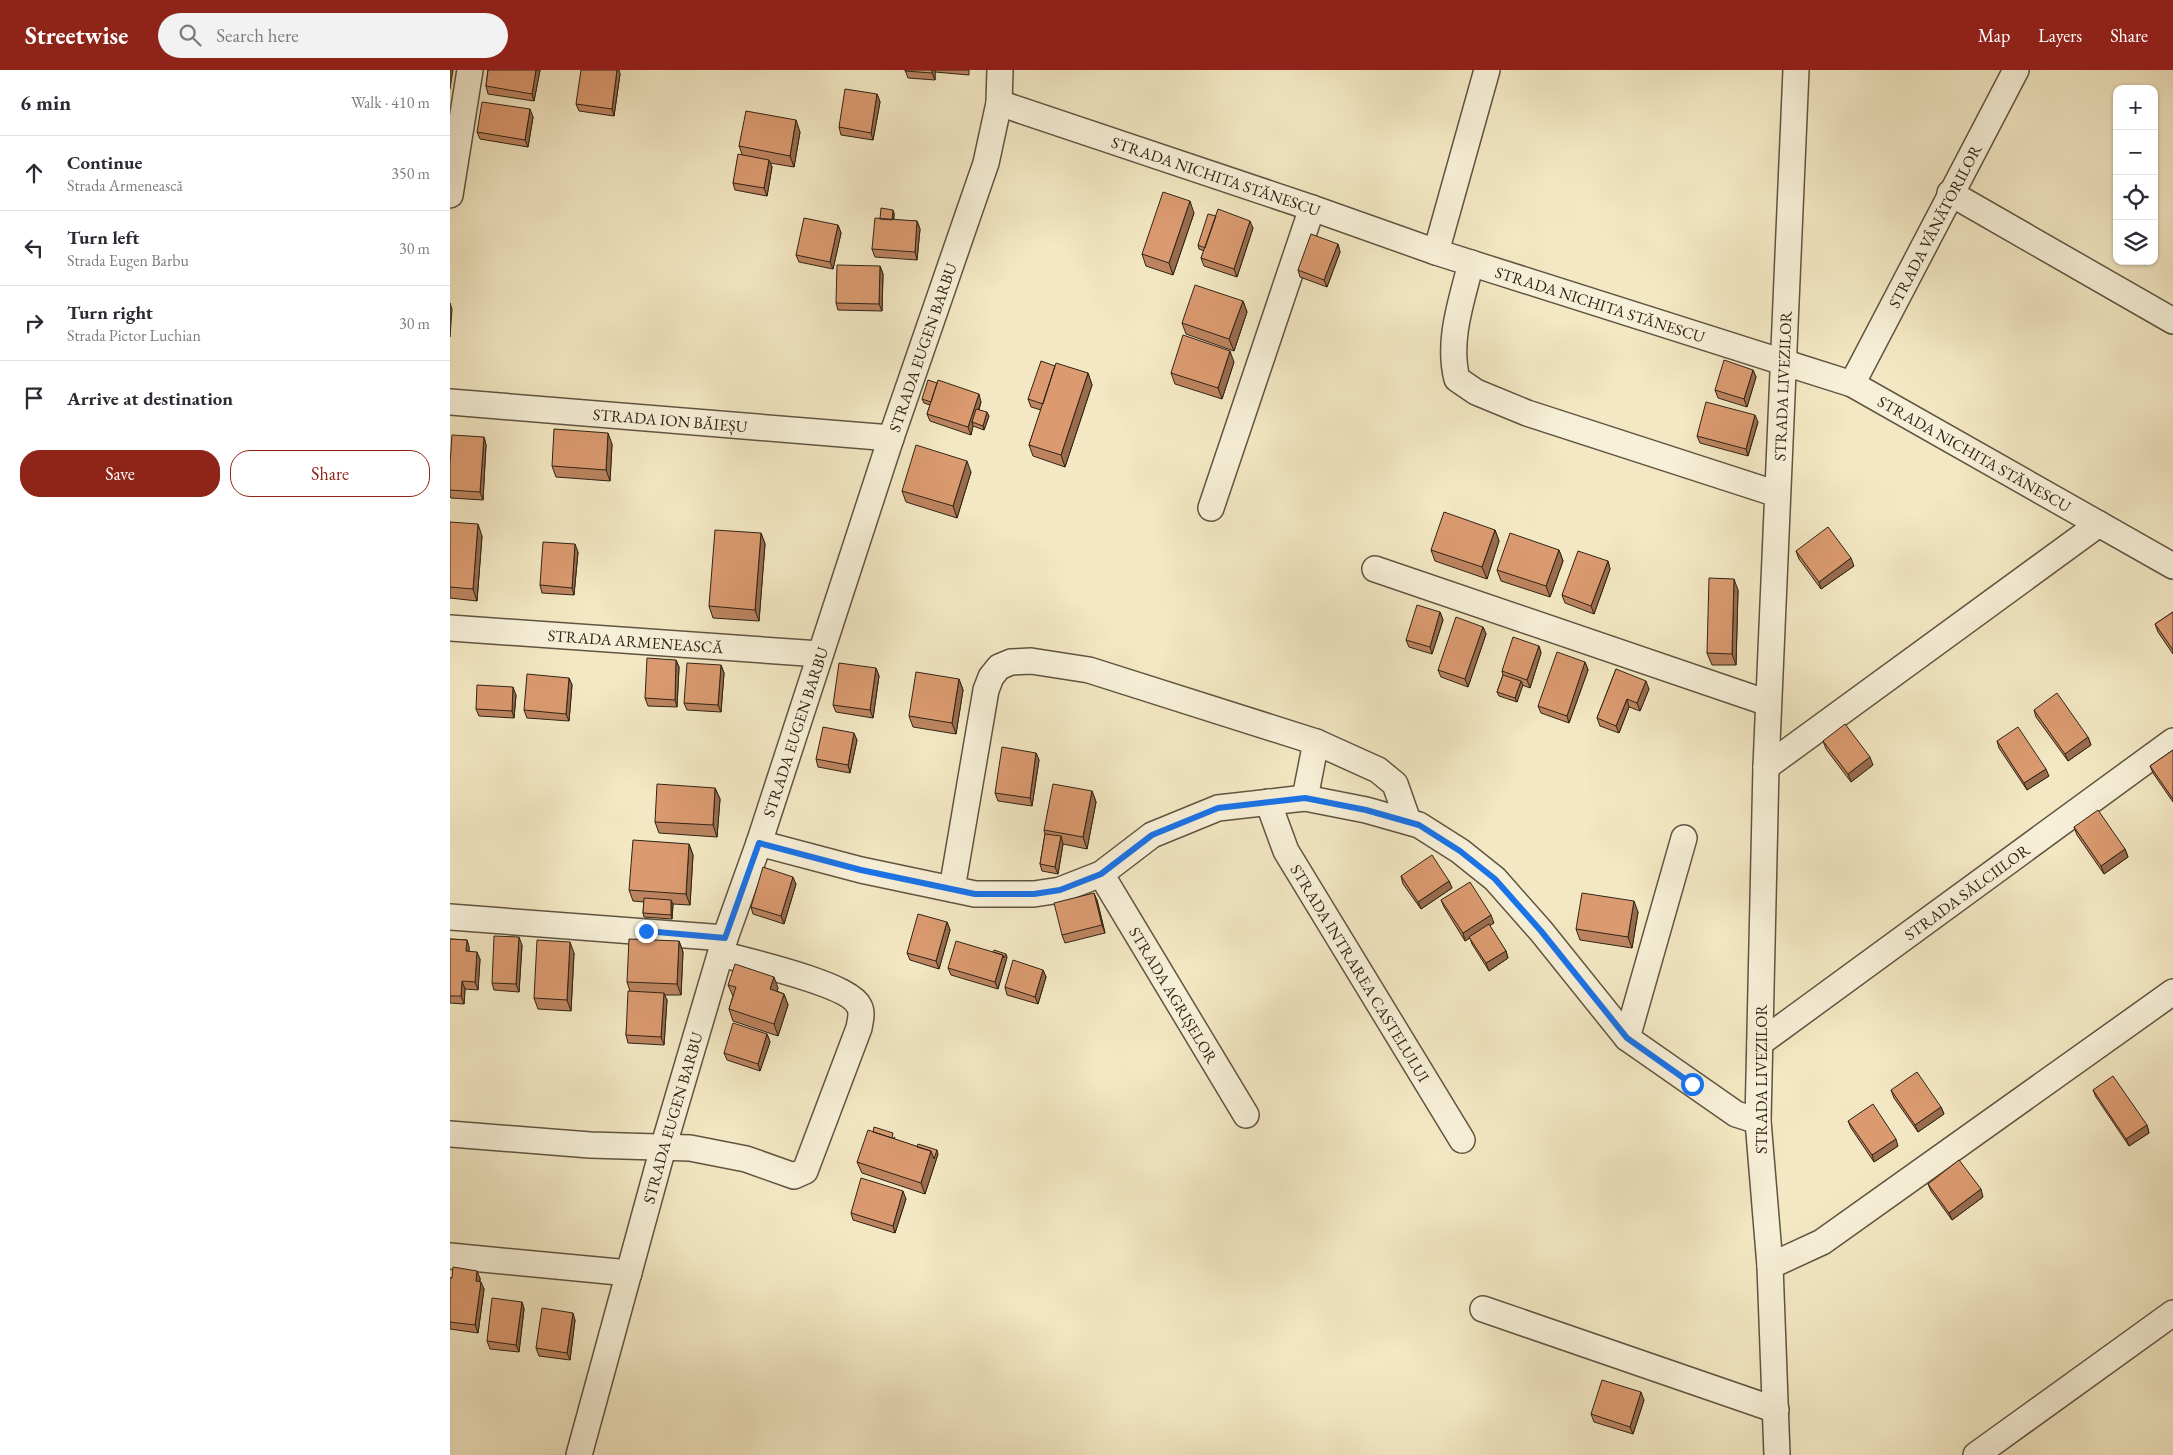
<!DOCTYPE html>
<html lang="en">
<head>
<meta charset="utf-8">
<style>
  :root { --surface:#fff; --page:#f2f2f3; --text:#2b2b33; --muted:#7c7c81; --line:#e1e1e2; --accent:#8f2418 }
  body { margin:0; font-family:"EB Garamond",serif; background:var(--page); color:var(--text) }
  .controls { position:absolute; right:15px; top:15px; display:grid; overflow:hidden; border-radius:10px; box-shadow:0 1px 4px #0004 }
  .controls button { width:45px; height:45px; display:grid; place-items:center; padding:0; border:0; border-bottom:1px solid var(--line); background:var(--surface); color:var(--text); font:25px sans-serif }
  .stop { position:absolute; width:15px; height:15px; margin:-11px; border:4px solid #1a73e8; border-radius:50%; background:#fff }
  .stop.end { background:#1a73e8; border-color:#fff; box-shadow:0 1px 5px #0008 }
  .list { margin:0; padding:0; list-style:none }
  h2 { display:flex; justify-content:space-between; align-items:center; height:65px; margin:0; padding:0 20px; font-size:21px }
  h2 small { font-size:16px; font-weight:400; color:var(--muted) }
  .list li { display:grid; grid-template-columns:32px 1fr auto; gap:15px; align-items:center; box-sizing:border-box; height:75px; padding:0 20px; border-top:1px solid var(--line) }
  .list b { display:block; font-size:19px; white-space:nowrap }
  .list p { margin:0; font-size:16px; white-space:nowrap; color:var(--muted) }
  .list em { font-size:16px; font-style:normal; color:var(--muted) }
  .actions { display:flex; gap:10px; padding:15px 20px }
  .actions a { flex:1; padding:11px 0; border:1px solid var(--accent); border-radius:20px; text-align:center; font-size:18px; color:var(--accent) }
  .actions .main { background:var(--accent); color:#fff }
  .icon { flex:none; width:28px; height:28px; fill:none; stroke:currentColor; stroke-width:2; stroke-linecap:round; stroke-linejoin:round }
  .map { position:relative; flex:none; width:1723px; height:1385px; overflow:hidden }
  header { display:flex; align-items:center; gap:30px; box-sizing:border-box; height:70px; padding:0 25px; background:var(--accent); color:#fff }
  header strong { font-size:24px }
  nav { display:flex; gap:28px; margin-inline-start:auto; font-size:18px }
  .search { width:350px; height:45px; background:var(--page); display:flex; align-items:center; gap:12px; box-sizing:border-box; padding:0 18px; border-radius:28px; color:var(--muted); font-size:19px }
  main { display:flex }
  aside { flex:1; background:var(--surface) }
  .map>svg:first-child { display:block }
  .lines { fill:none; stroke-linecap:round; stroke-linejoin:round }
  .minor-casing { stroke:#615441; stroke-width:28 }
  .minor { stroke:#f7f0d8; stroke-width:25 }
  .wall { fill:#bc8460; stroke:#302316 }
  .shaded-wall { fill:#996c4e; stroke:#302316 }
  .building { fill:#db9a70; stroke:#302316 }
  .route { stroke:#1a73e8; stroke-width:6 }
  .labels { text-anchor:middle; stroke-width:5; stroke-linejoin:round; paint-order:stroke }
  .street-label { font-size:16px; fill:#302316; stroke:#f7f0d8 }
</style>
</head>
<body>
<header>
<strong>Streetwise</strong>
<div class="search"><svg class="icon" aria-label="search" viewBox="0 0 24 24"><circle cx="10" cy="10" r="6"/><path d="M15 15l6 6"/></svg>Search here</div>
<nav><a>Map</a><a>Layers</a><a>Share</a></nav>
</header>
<main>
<aside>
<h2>6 min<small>Walk · 410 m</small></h2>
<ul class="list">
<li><svg class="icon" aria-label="ahead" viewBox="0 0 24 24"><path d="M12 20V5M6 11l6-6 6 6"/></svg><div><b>Continue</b><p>Strada Armenească</p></div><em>350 m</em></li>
<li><svg class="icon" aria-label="left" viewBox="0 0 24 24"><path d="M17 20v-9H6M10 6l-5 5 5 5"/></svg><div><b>Turn left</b><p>Strada Eugen Barbu</p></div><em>30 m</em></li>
<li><svg class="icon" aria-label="right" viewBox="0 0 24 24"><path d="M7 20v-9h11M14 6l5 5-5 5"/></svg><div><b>Turn right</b><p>Strada Pictor Luchian</p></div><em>30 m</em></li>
<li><svg class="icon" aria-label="arrive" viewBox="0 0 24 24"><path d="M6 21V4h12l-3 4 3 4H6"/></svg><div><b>Arrive at destination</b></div></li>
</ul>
<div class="actions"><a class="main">Save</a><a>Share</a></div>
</aside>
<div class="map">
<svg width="1723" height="1385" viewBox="0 0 1723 1385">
  <rect width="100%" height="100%" fill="#f3e8c3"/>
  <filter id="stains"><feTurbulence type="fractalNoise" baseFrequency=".004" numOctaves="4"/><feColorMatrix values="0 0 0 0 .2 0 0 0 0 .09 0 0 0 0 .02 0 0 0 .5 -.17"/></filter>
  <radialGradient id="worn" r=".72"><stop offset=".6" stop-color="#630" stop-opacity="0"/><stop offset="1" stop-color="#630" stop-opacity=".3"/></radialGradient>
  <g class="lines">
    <defs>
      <g id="minor">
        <path id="s1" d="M549 33 862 138 986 182 1402 314 1723 496"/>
        <path d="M1500 123 1723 251"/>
        <path d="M0 125 20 0"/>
        <path d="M986 182 1037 0"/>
        <path d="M1021 193C1012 230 997 270 1007 309L1026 322 1077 343 1327 424"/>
        <path id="s2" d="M1402 314 1566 0"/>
        <path id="s3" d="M0 332 441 368"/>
        <path d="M761 438 862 138"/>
        <path d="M925 499 1318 633"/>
        <path id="s4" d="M0 558 370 584"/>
        <path d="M1316 697 1649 454"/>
        <path d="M855 728 866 672"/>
        <path id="s5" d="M818 732 836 781 1012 1070"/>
        <path d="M309 773 411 800 525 824H584L610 820 651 804 702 765 768 738 855 728 916 740 969 755 1010 781 1045 809 1091 861 1177 968 1286 1044 1308 1051"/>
        <path id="s6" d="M651 804 796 1045"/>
        <path d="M502 819 536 620 541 607 549 597 561 592 581 591 639 600 866 672 928 700 945 714 958 751"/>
        <path d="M0 847 275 868"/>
        <path d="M1177 968 1234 768"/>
        <path id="s7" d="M1310 973 1723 671"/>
        <path d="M0 1064 140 1075 240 1078 296 1089 344 1106 355 1101 409 958C410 951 413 943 409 936 399 914 296 891 271 884"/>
        <path d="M0 1186 179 1203"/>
        <path d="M1320 1196 1372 1172 1723 922"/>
        <path d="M1033 1239 1326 1340"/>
        <path id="s8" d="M129 1385 213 1078 275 868 309 773 441 368 536 93 549 33 550 0"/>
        <path id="s9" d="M1327 1385 1320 1196 1308 1051 1316 697 1346 0"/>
        <path d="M1526 1385 1723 1243"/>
      </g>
    </defs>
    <use href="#minor" class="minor-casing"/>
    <use href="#minor" class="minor"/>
  </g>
  <path class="wall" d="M38 0H90L84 31 38 24 36 16Z
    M455 0H519V5L485 2V10L458 8Z
    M170 4 164 46 129 41 126 34Z
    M427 24 430 32 423 70 391 65 389 57Z
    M83 47 78 77 30 69 27 62Z
    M350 62 344 97 320 93 322 97 317 126 285 120 283 113 292 84 289 76Z
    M444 143V150L467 151 470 159 467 190 425 187 422 179 430 149Z
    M744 143 723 205 696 196 692 184Z
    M388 155 391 163 383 199 349 192 346 185Z
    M803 158 787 207 754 196 751 188 754 181 749 179 748 175Z
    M888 174 890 182 877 217 850 207 848 200Z
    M430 196 433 204 432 241 388 240 386 233Z
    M793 231 797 242 784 281 736 264 732 253Z
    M784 292 772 329 725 314 721 303Z
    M605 296 638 303 642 315 615 397 583 386 579 375 591 340 581 337 578 329Z
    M1303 300 1306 307 1297 337 1268 328 1265 320Z
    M472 329 531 332 529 340 539 346 534 360 523 356 521 365 480 351 477 344 480 335 474 333Z
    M1308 352 1298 386 1250 373 1247 366Z
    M34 367 36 375 33 430 1 428 0 425V394Z
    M162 374 160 411 106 407 102 396Z
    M521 402 507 448 456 432 452 421Z
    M0 452 32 466 27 531 0 528Z
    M1045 460 1049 471 1037 509 985 491 981 480Z
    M311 463 315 474 309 551 263 548 259 536Z
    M1109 480 1113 491 1100 527 1051 511 1047 500Z
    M1346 481 1404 496 1371 519 1349 489Z
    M128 482 124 525 92 523 90 515Z
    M1158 491 1160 499 1144 544 1115 533 1112 525Z
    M1288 520 1286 595H1262L1257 583Z
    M990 542 993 550 982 584 959 577 956 570Z
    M1723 542V584L1708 562 1705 554Z
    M1033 557 1036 564 1018 617 991 607 988 600Z
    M1089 576 1091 583 1080 618 1072 615 1067 632 1049 626 1047 622 1053 605 1052 601Z
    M226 590 229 597 227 637 198 636 195 628Z
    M1135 592 1138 600 1119 653 1091 643 1088 636Z
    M271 595 274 603 271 642 237 640 234 633Z
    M426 598 429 606 423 648 386 642 383 635Z
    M1166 599 1199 619 1190 641 1179 637 1169 663 1150 656 1147 648Z
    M119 608 122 615 119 651 77 648 74 640Z
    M509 609 513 620 506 664 463 657 459 646Z
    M66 625 64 648 29 646 26 639Z
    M1584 640 1638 667 1641 675 1618 691 1586 647Z
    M407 670 400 703 368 697 366 689Z
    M1373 671 1423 695 1401 712 1376 679Z
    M1547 671 1599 706 1577 720 1549 678Z
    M1723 680V732L1703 703 1700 696Z
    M586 683 589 690 582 736 548 731 545 723Z
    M265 718 270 729 267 767 209 763 205 752Z
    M642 721 646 732 637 779 613 774 608 804 592 801 590 794 595 764 594 760Z
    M1624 757 1675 779 1678 787 1654 804 1627 765Z
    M239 774 243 785 240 835 223 834 222 849 194 847 193 843 194 832 183 831 179 820Z
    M951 806 999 811 1002 818 971 839 953 814Z
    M346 814 334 854 303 844 301 837Z
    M647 830 655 863 615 873 612 865Z
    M991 830 1044 853 1039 855 1056 881 1058 888 1039 901 1022 874 1020 868 1015 871 994 837Z
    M1188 842 1182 878 1130 870 1126 859Z
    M497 852 500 860 489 899 460 890 457 883Z
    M0 869 17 870 19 877V881L30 889 28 920 15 919 14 934 0 933Z
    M229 871 233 882 231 925H214L217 930 214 975 178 973 176 965 180 921 177 912Z
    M72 875 69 922 44 920 42 913Z
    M124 883 121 941 88 939 84 928Z
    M557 887 548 919 501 905 498 898Z
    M593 900 596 907 588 934 557 925 555 917Z
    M278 915 328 918 327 921 334 924 338 935 328 966 283 951 279 939 283 926Z
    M317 964 320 972 310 1001 277 990 274 983Z
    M1441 1020 1491 1037 1494 1044 1468 1062 1444 1028Z
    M1643 1020 1697 1055 1699 1063 1679 1076 1646 1027Z
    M1398 1051 1448 1076 1424 1092 1401 1058Z
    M445 1067 444 1069 488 1084 475 1124 412 1103 407 1092Z
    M1478 1114 1533 1127 1502 1150 1481 1121Z
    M456 1129 445 1163 403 1150 401 1143Z
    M0 1208H30V1212L34 1219 28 1263 0 1259Z
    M72 1232 74 1239 69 1282 40 1279 37 1271Z
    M125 1250 120 1290 89 1286 86 1278Z
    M1194 1330 1183 1364 1144 1352 1141 1344Z"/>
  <path class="shaded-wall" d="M0 0H3L0 19Z
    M86 0H90L84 31 82 24Z
    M167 0H169L170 4 164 46 162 39Z
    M482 0H485V10L482 3Z
    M427 24 430 32 423 70 421 63Z
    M80 39 83 47 78 77 75 70Z
    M346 50 350 62 344 97 340 86Z
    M319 90 322 97 317 126 314 118Z
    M740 131 744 143 723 205 719 193Z
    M443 140 444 143 443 157 442 153Z
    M467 151 470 159 467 190 465 182Z
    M800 151 803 158 787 207 784 199Z
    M388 155 391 163 383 199 380 192Z
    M888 174 890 182 877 217 874 210Z
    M430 196 433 204 432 241 429 234Z
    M793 231 797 242 784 281 779 269Z
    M0 233 2 239 0 267Z
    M780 281 784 292 772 329 768 318Z
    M1303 300 1306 307 1297 337 1294 329Z
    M638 303 642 315 615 397 611 385Z
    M529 324 531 332 524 353 522 352 523 356 521 365 518 357Z
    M537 342 539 346 534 360 533 356Z
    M1305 345 1308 352 1298 386 1296 379Z
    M158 363 162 374 160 411 156 400Z
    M34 367 36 375 33 430 30 422Z
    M517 391 521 402 507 448 503 436Z
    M28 454 32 466 27 531 23 519Z
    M1045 460 1049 471 1037 509 1032 497Z
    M311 463 315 474 309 551 305 540Z
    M125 474 128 482 124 525 122 518Z
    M1109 480 1113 491 1100 527 1096 516Z
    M1401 488 1404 496 1371 519 1369 512Z
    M1158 491 1160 499 1144 544 1141 536Z
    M1284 509 1288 520 1286 595 1282 584Z
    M990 542 993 550 982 584 980 577Z
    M1033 557 1036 564 1018 617 1015 609Z
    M1089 576 1091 583 1080 618 1077 610Z
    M226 590 229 597 227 637 225 630Z
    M1135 592 1138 600 1119 653 1117 646Z
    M271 595 274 603 271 642 268 635Z
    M426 598 429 606 423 648 420 640Z
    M119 608 122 615 119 651 116 644Z
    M509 609 513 620 506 664 502 653Z
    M1071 611 1073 615 1067 632 1065 628Z
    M1196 611 1199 619 1190 641 1187 633Z
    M63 617 66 625 64 648 62 641Z
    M1177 629 1179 637 1169 663 1166 656Z
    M404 663 407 670 400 703 398 695Z
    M1638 667 1641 675 1618 691 1615 684Z
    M586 683 589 690 582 736 580 728Z
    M1420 687 1423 695 1401 712 1398 704Z
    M1596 699 1599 706 1577 720 1574 713Z
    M265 718 270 729 267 767 263 755Z
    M642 721 646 732 637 779 633 767Z
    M611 766 613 774 608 804 605 797Z
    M239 774 243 785 240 835 236 824Z
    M1675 779 1678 787 1654 804 1651 796Z
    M343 807 346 814 334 854 331 846Z
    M999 811 1002 818 971 839 968 832Z
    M644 823 647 830 655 863 652 855Z
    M221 830 223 834 222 849 221 845Z
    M1184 831 1188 842 1182 878 1178 867Z
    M1041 845 1044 853 1015 871 1013 863Z
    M497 852 500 860 489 899 486 891Z
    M69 867 72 875 69 922 66 914Z
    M17 870 19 877V889L16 881Z
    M229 871 233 882 231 925 227 914Z
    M120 872 124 883 121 941 117 930Z
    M1056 881 1058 888 1039 901 1036 893Z
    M27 882 30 889 28 920 25 912Z
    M556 884 557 887 548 919 545 912 553 885Z
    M593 900 596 907 588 934 585 927Z
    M324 907 328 918 324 930 320 919Z
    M12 911 15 919 14 934 11 926Z
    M214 923 217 930 214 975 211 967Z
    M334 924 338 935 328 966 324 954Z
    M317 964 320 972 310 1001 308 994Z
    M1491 1037 1494 1044 1468 1062 1465 1055Z
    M1697 1055 1699 1063 1679 1076 1676 1069Z
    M1446 1069 1448 1076 1424 1092 1422 1085Z
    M487 1080 488 1084 475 1124 471 1113 481 1081Z
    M1531 1119 1533 1127 1502 1150 1499 1143Z
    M453 1121 456 1129 445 1163 443 1156Z
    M27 1201 30 1208 29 1219 26 1211Z
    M31 1212 34 1219 28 1263 25 1255Z
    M72 1232 74 1239 69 1282 66 1275Z
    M123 1243 125 1250 120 1290 117 1283Z
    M1191 1322 1194 1330 1183 1364 1180 1357Z"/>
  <path class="building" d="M38 0H86L82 24 36 16Z
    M131 0H167L162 39 126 34Z
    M455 0H482V3L455 1Z
    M395 19 427 24 421 63 389 57Z
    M32 32 80 39 75 70 27 62Z
    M296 41 346 50 340 86 289 76Z
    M288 84 319 90 314 118 283 113Z
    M713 122 740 131 719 193 692 184Z
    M431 138 443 140 442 150 430 149Z
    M768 139 800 151 784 199 751 188Z
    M758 144 766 146 755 178 748 175Z
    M354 148 388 155 380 192 346 185Z
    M425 148 467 151 465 182 422 179Z
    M861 164 888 174 874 210 848 200Z
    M387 195 430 196 429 234 386 233Z
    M745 215 793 231 779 269 732 253Z
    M733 265 780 281 768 318 721 303Z
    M1274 290 1303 300 1294 329 1265 320Z
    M591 291 605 296 593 334 578 329Z
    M606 293 638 303 611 385 579 375Z
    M478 310 487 313 481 332 472 329Z
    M488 310 529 324 518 357 477 344Z
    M1256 332 1305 345 1296 379 1247 366Z
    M526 339 537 342 533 356 522 352Z
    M104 359 158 363 156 400 102 396Z
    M2 365 34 367 30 422 0 420V394Z
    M466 375 517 391 503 436 452 421Z
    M994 442 1045 460 1032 497 981 480Z
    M0 452 28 454 23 519 0 517Z
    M1378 457 1401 488 1369 512 1346 481Z
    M265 460 311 463 305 540 259 536Z
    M1060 463 1109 480 1096 516 1047 500Z
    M93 472 125 474 122 518 90 515Z
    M1128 481 1158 491 1141 536 1112 525Z
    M1259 508 1284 509 1282 584 1257 583Z
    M967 535 990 542 980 577 956 570Z
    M1723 542V580L1705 554Z
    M1006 547 1033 557 1015 609 988 600Z
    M1063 567 1089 576 1077 610 1052 601Z
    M1107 582 1135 592 1117 646 1088 636Z
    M197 588 226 590 225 630 195 628Z
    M237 593 271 595 268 635 234 633Z
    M389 593 426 598 420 640 383 635Z
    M1166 599 1196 611 1187 633 1177 629 1166 656 1147 648Z
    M466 602 509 609 502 653 459 646Z
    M77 604 119 608 116 644 74 640Z
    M1053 605 1071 611 1065 628 1047 622Z
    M27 615 63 617 62 641 26 639Z
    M1607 623 1638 667 1615 684 1584 640Z
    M1395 654 1420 687 1398 704 1373 671Z
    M373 657 404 663 398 695 366 689Z
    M1568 657 1596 699 1574 713 1547 671Z
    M552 677 586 683 580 728 545 723Z
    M1723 680V729L1700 696Z
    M207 714 265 718 263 755 205 752Z
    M603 714 642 721 633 767 594 760Z
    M1648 740 1675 779 1651 796 1624 757Z
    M595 764 611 766 605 797 590 794Z
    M183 770 239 774 236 824 179 820Z
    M982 785 999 811 968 832 951 806Z
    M313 797 343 807 331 846 301 837Z
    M1020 812 1041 845 1013 863 991 830Z
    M644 823 652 855 612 865 604 833Z
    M1132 823 1184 831 1178 867 1126 859Z
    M194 828 221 830V845L193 843Z
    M468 844 497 852 486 891 457 883Z
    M1039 854 1056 881 1036 893 1019 867Z
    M44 866 69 867 66 914 42 913Z
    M0 869 17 870 16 881 27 882 25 912 12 911 11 926H0Z
    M179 869 229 871 227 914 177 912Z
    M87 870 120 872 117 930 84 928Z
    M506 871 553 885 545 912 498 898Z
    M544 880 556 884 554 888 553 885 543 882Z
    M563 890 593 900 585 927 555 917Z
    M285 894 324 907 320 919 334 924 324 954 279 939 286 917 278 915Z
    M178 921 214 923 211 967 176 965Z
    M283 953 317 964 308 994 274 983Z
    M1467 1002 1491 1037 1465 1055 1441 1020Z
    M1663 1006 1697 1055 1676 1069 1643 1020Z
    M1423 1034 1446 1069 1422 1085 1398 1051Z
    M424 1057 443 1063 442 1068 423 1062Z
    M418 1060 481 1081 471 1113 407 1092Z
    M468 1074 487 1080 484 1089 481 1081 467 1077Z
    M1509 1090 1531 1119 1499 1143 1478 1114Z
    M411 1108 453 1121 443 1156 401 1143Z
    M3 1197 27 1201 26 1211 31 1212 25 1255 0 1252V1208H2Z
    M42 1228 72 1232 66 1275 37 1271Z
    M92 1238 123 1243 117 1283 86 1278Z
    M1152 1310 1191 1322 1180 1357 1141 1344Z"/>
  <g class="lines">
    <path class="route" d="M196 861 275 868 309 773 411 800 525 824H584L610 820 651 804 702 765 768 738 855 728 916 740 969 755 1010 781 1045 809 1091 861 1177 968 1242 1014"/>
  </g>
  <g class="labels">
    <g class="street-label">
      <text dy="6" stroke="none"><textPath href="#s1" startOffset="229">STRADA NICHITA STĂNESCU</textPath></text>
      <text dy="6" stroke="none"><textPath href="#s2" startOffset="178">STRADA VÂNĂTORILOR</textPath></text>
      <text dy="6" stroke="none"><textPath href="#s1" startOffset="634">STRADA NICHITA STĂNESCU</textPath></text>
      <text dy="6" stroke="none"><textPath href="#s8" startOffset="1160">STRADA EUGEN BARBU</textPath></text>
      <text dy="6" stroke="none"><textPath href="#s9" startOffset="1070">STRADA LIVEZILOR</textPath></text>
      <text dy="6" stroke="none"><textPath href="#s3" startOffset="221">STRADA ION BĂIEȘU</textPath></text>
      <text dy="6" stroke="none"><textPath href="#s1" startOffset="1039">STRADA NICHITA STĂNESCU</textPath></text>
      <text dy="6" stroke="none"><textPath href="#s4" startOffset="186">STRADA ARMENEASCĂ</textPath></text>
      <text dy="6" stroke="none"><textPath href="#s8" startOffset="755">STRADA EUGEN BARBU</textPath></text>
      <text dy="6" stroke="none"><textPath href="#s7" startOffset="256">STRADA SĂLCIILOR</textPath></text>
      <text dy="6" stroke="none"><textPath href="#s5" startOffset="195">STRADA INTRAREA CASTELULUI</textPath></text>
      <text dy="6" stroke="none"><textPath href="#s6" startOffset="141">STRADA AGRIȘELOR</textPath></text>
      <text transform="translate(1311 1009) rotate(-90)" y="6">STRADA LIVEZILOR</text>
      <text dy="6" stroke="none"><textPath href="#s8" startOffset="350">STRADA EUGEN BARBU</textPath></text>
    </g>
  </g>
  <rect width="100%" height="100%" filter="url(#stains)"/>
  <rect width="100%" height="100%" fill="url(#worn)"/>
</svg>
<div class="controls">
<button>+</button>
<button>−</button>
<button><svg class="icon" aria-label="locate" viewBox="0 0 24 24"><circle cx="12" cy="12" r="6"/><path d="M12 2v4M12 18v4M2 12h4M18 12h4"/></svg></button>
<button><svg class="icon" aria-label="layers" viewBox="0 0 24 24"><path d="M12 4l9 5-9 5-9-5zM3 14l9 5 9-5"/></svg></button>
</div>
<div class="stop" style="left:1242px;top:1014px"></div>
<div class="stop end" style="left:196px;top:861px"></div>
</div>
</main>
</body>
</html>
